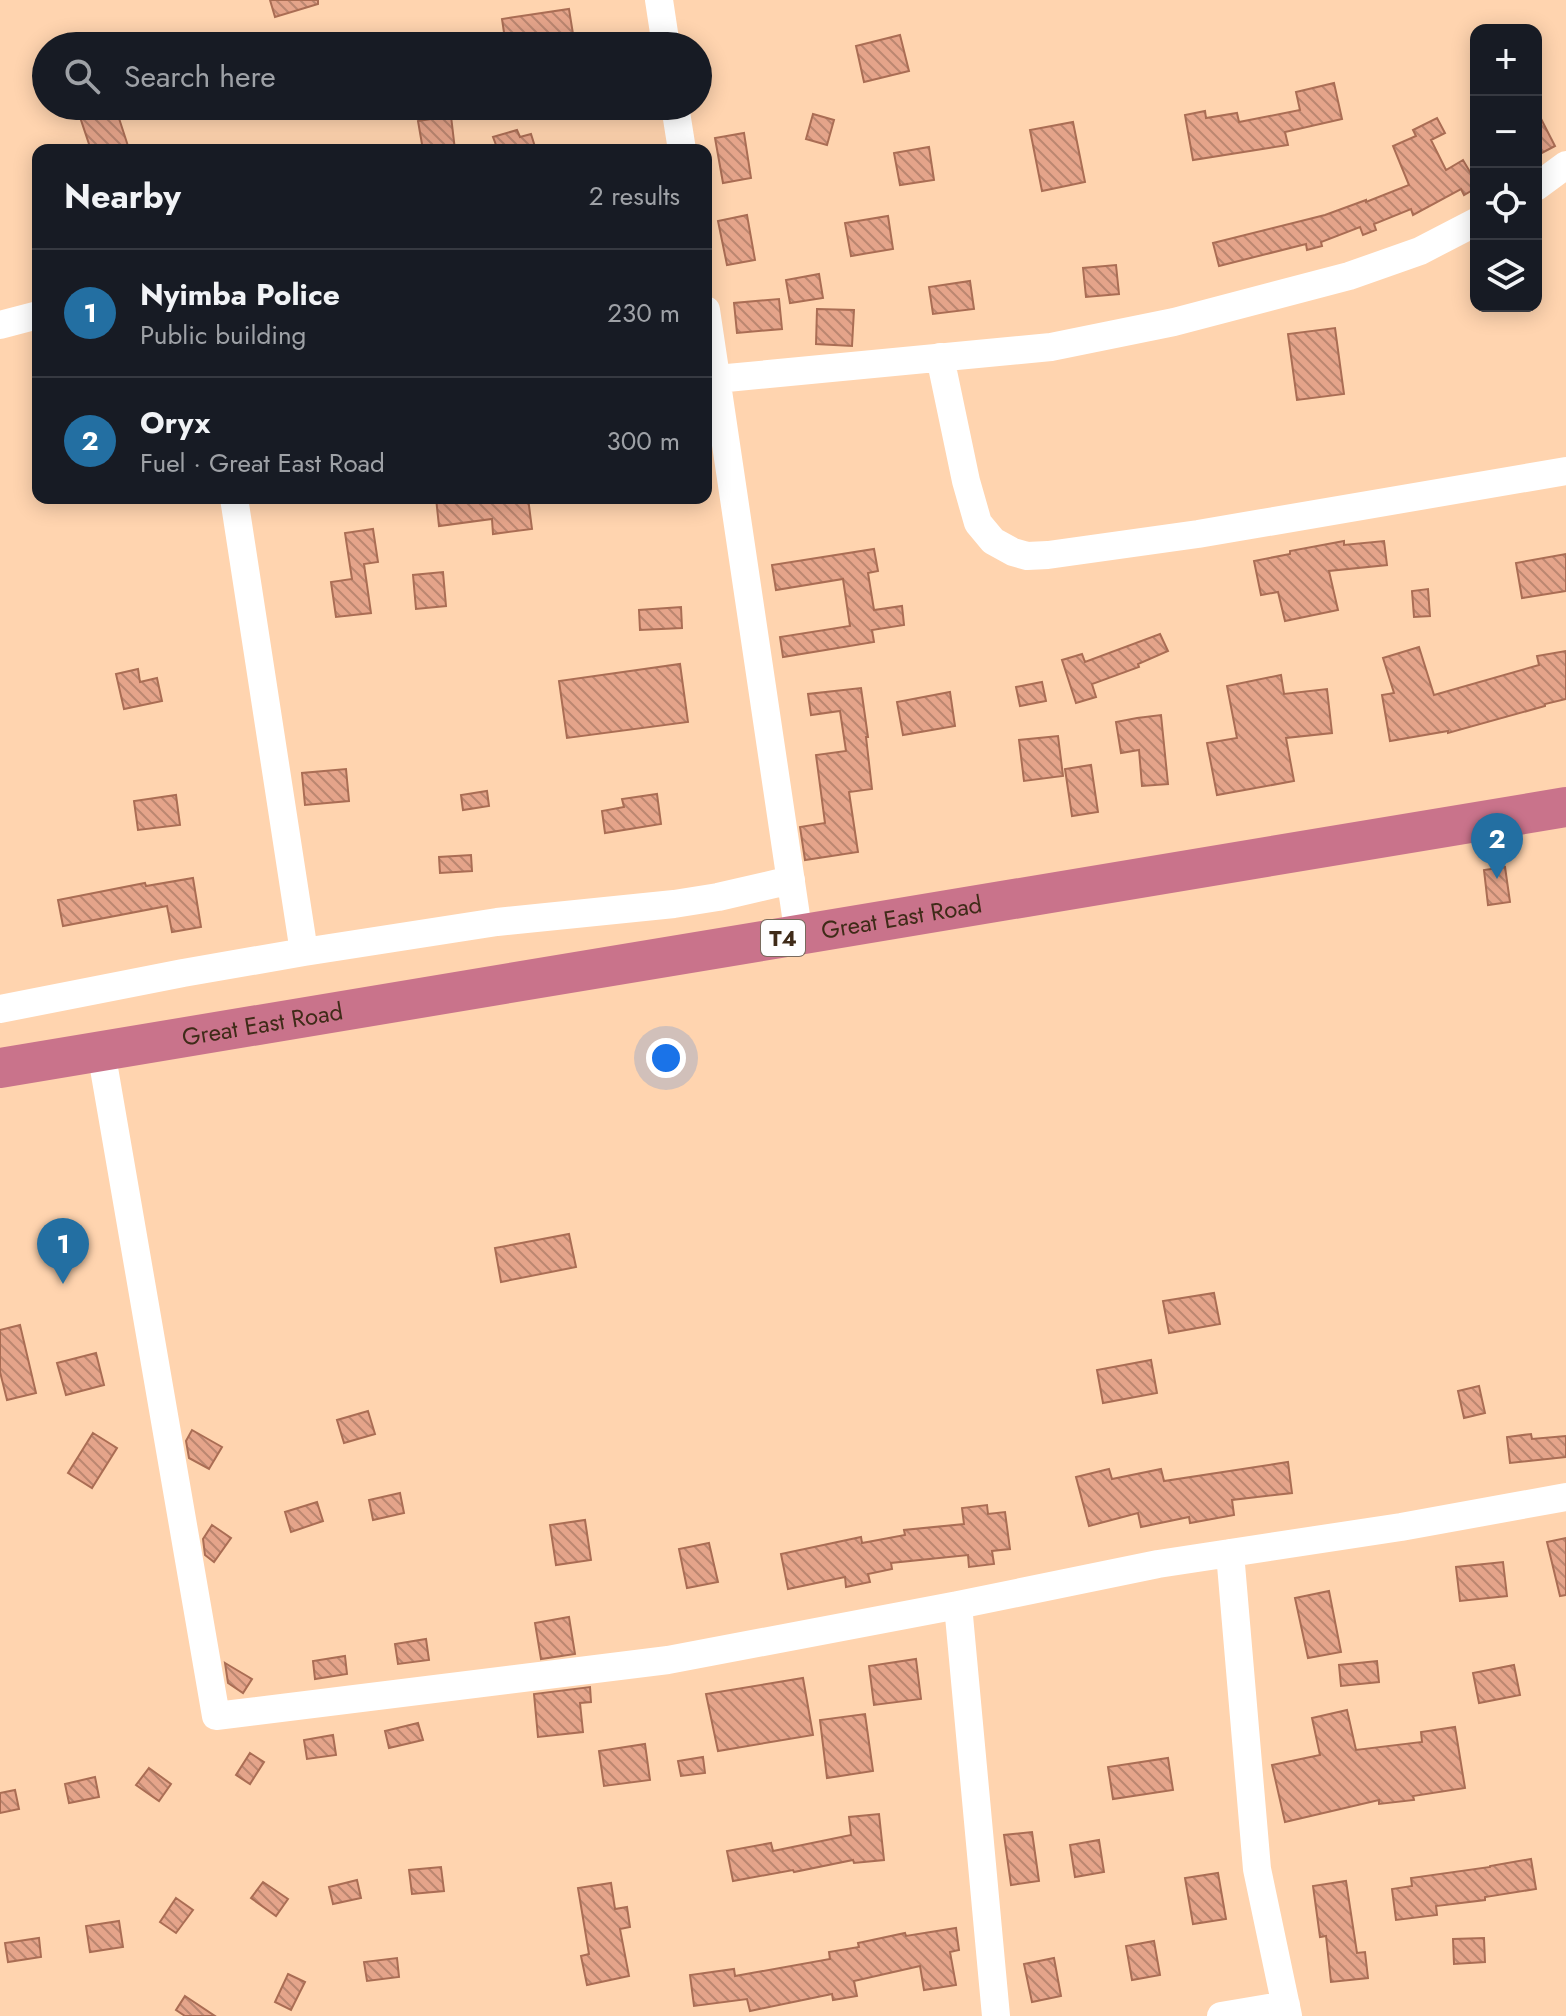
<!DOCTYPE html>
<html lang="en">
<head>
<meta charset="utf-8">
<style>
  :root { --surface:#171b24; --page:#20242c; --text:#f1f3f6; --muted:#9ea1a6; --line:#363941; --accent:#236fa2 }
  body { margin:0; font-family:Jost,sans-serif; background:var(--page); color:var(--text) }
  .controls { position:absolute; right:24px; top:24px; display:grid; overflow:hidden; border-radius:16px; box-shadow:0 4px 20px #0003 }
  .controls button { width:72px; height:72px; display:grid; place-items:center; padding:0; border:0; border-bottom:2px solid var(--line); background:var(--surface); color:var(--text); font:40px sans-serif }
  .you { position:absolute; left:666px; top:1058px; width:28px; height:28px; margin:-20px; border:6px solid #fff; border-radius:50%; background:#1a73e8; box-shadow:0 0 0 12px #1a73e833 }
  .badge { display:grid; place-items:center; width:52px; height:52px; border-radius:50%; background:var(--accent); color:#fff; font-size:26px; font-weight:700 }
  .pin { position:absolute; translate:-50% -66px; filter:drop-shadow(0 2px 4px #0008) }
  .pin::after { content:''; position:absolute; top:42px; width:28px; height:24px; background:inherit; clip-path:polygon(0 0,100% 0,50% 100%) }
  .list { margin:0; padding:0; list-style:none }
  h2 { display:flex; justify-content:space-between; align-items:center; height:104px; margin:0; padding:0 32px; font-size:34px }
  h2 small { font-size:26px; font-weight:400; color:var(--muted) }
  .list li { display:grid; grid-template-columns:52px 1fr auto; gap:24px; align-items:center; box-sizing:border-box; height:128px; padding:0 32px; border-top:2px solid var(--line) }
  .list b { display:block; font-size:30px; white-space:nowrap }
  .list p { margin:0; font-size:26px; white-space:nowrap; color:var(--muted) }
  .list em { font-size:26px; font-style:normal; color:var(--muted) }
  .icon { flex:none; width:44px; height:44px; fill:none; stroke:currentColor; stroke-width:2; stroke-linecap:round; stroke-linejoin:round }
  .map { position:relative; flex:none; width:1566px; height:2016px; overflow:hidden }
  .search { position:absolute; background:var(--surface); box-shadow:0 4px 20px #0003; left:32px; top:32px; width:680px; height:88px; display:flex; align-items:center; gap:20px; box-sizing:border-box; padding:0 28px; border-radius:44px; color:var(--muted); font-size:30px }
  .panel { position:absolute; background:var(--surface); box-shadow:0 4px 20px #0003; left:32px; top:144px; width:680px; height:360px; border-radius:16px }
  .map>svg:first-child { display:block }
  .building { fill:url(#building-back-hatch); stroke:#aa6d54; stroke-width:2 }
  .lines { fill:none; stroke-linecap:round; stroke-linejoin:round }
  .minor { stroke:#fff; stroke-width:28 }
  .highway { stroke:#c9738b; stroke-width:40 }
  .labels { text-anchor:middle; stroke-width:6; stroke-linejoin:round; paint-order:stroke }
  .shield { fill:#fefefe; stroke:#786a5d; stroke-width:2 }
  .shield-label { font-size:22px; font-weight:bold; fill:#3f2b18 }
  .street-label { font-size:24px; fill:#3f2b18; stroke:#fefefe }
</style>
</head>
<body>
<div class="map">
<svg width="1566" height="2016" viewBox="0 0 1566 2016">
  <defs>
    <pattern id="building-back-hatch" width="6" height="6" patternUnits="userSpaceOnUse" patternTransform="scale(2)"><rect width="6" height="6" fill="#e5a48a"/><path d="M-1 5l2 2M0 0l6 6M5-1l2 2" fill="none" stroke="#bb8670"/></pattern>
  </defs>
  <rect width="100%" height="100%" fill="#ffd4af"/>
  <path class="building" d="M270 0H318V4L275 17Z
    M569 9 573 34 530 40V46H506L502 19Z
    M900 35 909 71 864 82 856 46Z
    M1334 83 1342 119 1285 132 1288 145 1193 160 1185 115 1205 111 1206 118 1237 113 1239 122 1300 110 1296 92Z
    M111 106H115L128 146 116 150H91L80 117Z
    M1536 109 1555 146 1536 156Z
    M813 114 834 120 827 145 806 139Z
    M451 116 455 150H423L418 121Z
    M1437 118 1445 133 1431 140 1446 170 1463 160 1476 182V188L1464 195 1461 189 1413 215 1411 209 1374 224 1376 230 1363 235 1360 227 1321 242 1322 246 1307 250 1306 244 1219 266 1213 243 1325 215 1366 200V202L1409 185 1393 146 1416 136 1413 130Z
    M1073 122 1085 182 1042 191 1030 130Z
    M517 130 520 137 531 134 536 150H491L490 146 496 145 493 137Z
    M744 133 751 178 723 183 715 138Z
    M929 147 934 180 900 185 894 153Z
    M747 215 755 260 727 265 718 221Z
    M888 216 893 249 851 256 845 223Z
    M1116 265 1119 294 1086 297 1083 268Z
    M819 274 823 298 790 303 786 280Z
    M970 281 974 309 933 314 929 287Z
    M779 299 782 329 737 333 734 303Z
    M817 309 854 310 852 346 816 344Z
    M1335 328 1344 394 1297 400 1288 334Z
    M436 498H528L532 529 493 534 492 519 439 526Z
    M373 529 378 562 364 564 371 613 336 617 331 582 352 579 345 533Z
    M1344 541V545L1384 541 1387 565 1329 571 1338 610 1285 621 1278 592 1261 595 1254 561 1290 554V551Z
    M874 549 878 571 868 573 874 610 902 606 904 625 872 630 874 642 783 657 780 637 850 626 843 579 776 590 772 565Z
    M1566 554V591L1522 598 1516 563Z
    M443 572 446 606 416 609 413 575Z
    M1428 589 1430 616 1414 617 1412 591Z
    M681 607 682 628 640 630 639 610Z
    M1160 634 1168 651 1138 664 1139 667 1092 684 1096 697 1076 703 1062 660 1082 654 1085 662Z
    M1419 647 1434 695 1539 665 1537 656 1566 651V699L1545 704V706L1448 733V731L1390 741 1382 695 1394 693 1383 658Z
    M680 664 688 722 567 738 559 681Z
    M138 669 140 682 157 678 162 701 124 709 116 674Z
    M1281 675 1284 694 1327 689 1332 733 1286 738 1294 781 1217 795 1207 743 1237 738 1227 686Z
    M1042 682 1046 701 1020 706 1016 687Z
    M861 688 868 737H866L872 789 849 792 858 852 805 860 800 827 825 823 816 755 846 751 840 711 811 715 808 694Z
    M950 692 955 726 903 735 897 702Z
    M1161 715 1168 784 1142 786 1139 750 1121 753 1116 722 1137 718Z
    M1058 736 1063 776 1024 781 1019 740Z
    M1091 765 1098 812 1072 816 1065 769Z
    M346 769 349 801 305 805 302 773Z
    M487 791 489 806 463 810 461 795Z
    M657 794 661 824 605 833 602 811 624 807 622 799Z
    M176 795 180 825 138 830 134 801Z
    M471 855 472 871 440 873 439 857Z
    M1505 867 1510 902 1488 905 1484 870Z
    M193 878 201 927 172 932 167 906 63 926 58 900 145 883 146 886Z
    M569 1234 576 1267 501 1282 495 1248Z
    M1214 1293 1220 1324 1169 1333 1163 1301Z
    M20 1325 36 1393 7 1400 0 1372V1330Z
    M96 1353 104 1385 66 1395 57 1363Z
    M1151 1360 1157 1393 1103 1403 1097 1370Z
    M1479 1386 1485 1413 1464 1418 1458 1391Z
    M368 1411 375 1434 344 1443 337 1420Z
    M192 1430 222 1447 209 1469 189 1458 186 1441Z
    M93 1433 117 1448 92 1488 68 1473Z
    M1531 1434 1532 1439 1566 1436V1457L1510 1463 1507 1437Z
    M1288 1462 1292 1493 1232 1500 1234 1515 1190 1523 1189 1517 1141 1527 1138 1513 1089 1526 1076 1477 1109 1469 1112 1479 1161 1469 1164 1481Z
    M400 1493 404 1513 373 1520 369 1500Z
    M317 1502 323 1521 291 1532 285 1512Z
    M987 1505 988 1514 1005 1512 1010 1549 992 1551 994 1564 969 1567 968 1555 891 1563 892 1569 868 1574 870 1582 846 1587 845 1577 788 1589 781 1554 861 1537 862 1543 905 1535 904 1530 964 1524 962 1508Z
    M585 1520 591 1560 556 1565 550 1525Z
    M212 1525 231 1538 214 1562 205 1555 203 1539Z
    M1566 1538V1595L1560 1596 1547 1542Z
    M709 1543 718 1582 687 1588 679 1549Z
    M1503 1562 1507 1596 1460 1601 1456 1567Z
    M1329 1591 1341 1652 1308 1658 1295 1598Z
    M569 1617 575 1654 541 1659 535 1623Z
    M426 1639 429 1660 398 1664 395 1644Z
    M345 1656 347 1674 315 1679 313 1661Z
    M916 1659 921 1699 874 1705 869 1666Z
    M1377 1661 1379 1682 1341 1686 1339 1665Z
    M225 1663 252 1679 243 1693 228 1683Z
    M1514 1665 1520 1695 1479 1703 1473 1673Z
    M803 1678 813 1735 718 1751 706 1694Z
    M590 1687 591 1702 580 1703 583 1732 538 1737 534 1694Z
    M1347 1710 1356 1750 1422 1742 1421 1732 1455 1727 1465 1788 1413 1796 1414 1800 1379 1804V1800L1285 1822 1272 1765 1320 1755 1312 1718Z
    M865 1714 873 1771 827 1778 820 1720Z
    M418 1723 423 1740 389 1748 385 1731Z
    M333 1735 336 1755 307 1759 304 1740Z
    M645 1744 650 1780 604 1786 599 1751Z
    M250 1753 264 1762 250 1784 236 1775Z
    M703 1757 705 1773 681 1776 678 1761Z
    M1168 1758 1173 1790 1113 1799 1108 1767Z
    M149 1768 171 1784 159 1801 136 1785Z
    M95 1777 99 1797 69 1803 65 1784Z
    M15 1790 19 1809 0 1813V1793Z
    M879 1814 884 1860 854 1863 853 1860 794 1872 793 1870 733 1881 727 1851 771 1843 773 1851 851 1835 849 1817Z
    M1032 1832 1039 1881 1011 1885 1004 1835Z
    M1099 1840 1104 1872 1075 1877 1070 1845Z
    M1531 1859 1536 1889 1485 1897V1900L1436 1906 1437 1915 1396 1920 1392 1889 1412 1886 1411 1878 1490 1867V1866Z
    M441 1867 444 1891 412 1894 409 1870Z
    M1218 1873 1226 1919 1193 1924 1185 1878Z
    M357 1880 361 1898 333 1904 329 1887Z
    M1346 1881 1357 1953 1365 1952 1368 1978 1331 1982 1326 1936 1320 1937 1313 1886Z
    M263 1882 288 1899 276 1916 251 1898Z
    M611 1883 615 1909 627 1907 630 1927 620 1929 629 1976 587 1985 581 1956 589 1954 578 1888Z
    M176 1898 193 1910 176 1933 160 1922Z
    M119 1921 123 1947 90 1952 86 1926Z
    M956 1928 959 1950 950 1952 956 1985 924 1990 920 1966 854 1981 857 1996 833 2000 832 1994 750 2011 747 1999 694 2006 690 1975 734 1969 735 1976 830 1959 829 1952 859 1947 858 1943 905 1933 906 1936Z
    M39 1938 41 1957 8 1962 5 1943Z
    M1484 1938 1485 1962 1454 1964 1453 1939Z
    M1154 1941 1160 1975 1132 1980 1126 1946Z
    M397 1958 399 1977 367 1981 364 1962Z
    M1054 1958 1061 1996 1032 2002 1024 1964Z
    M288 1974 305 1982 291 2010 275 2002Z
    M185 1996 215 2016H185L176 2010Z"/>
  <g class="lines">
    <path class="minor" d="M659 0 666 46
      M675 106 682 150
      M1536 187 1566 165
      M706 310 799 936
      M0 325 38 315
      M940 357 966 481 978 523 993 541 1013 552 1027 556 1048 555 1198 534 1566 471
      M706 380 1051 347 1174 322 1349 276 1420 251 1476 222
      M234 498 304 952
      M0 1009 183 973 304 952 497 922 674 904 718 897 791 880
      M101 1051 216 1716 668 1660 958 1605 1158 1564 1401 1527 1566 1497
      M1230 1553 1257 1869 1288 2016
      M958 1605 996 2016
      M1221 2016 1286 2005"/>
    <path class="highway" id="s1" d="M0 1068C522 982 1044 893 1566 807"/>
  </g>
  <g class="labels">
    <rect class="shield" x="761" y="920" width="44" height="36" rx="6"/>
    <g class="shield-label">
      <text x="783" y="946">T4</text>
    </g>
    <g class="street-label">
      <text dy="8" stroke="none"><textPath href="#s1" startOffset="914">Great East Road</textPath></text>
      <text dy="8" stroke="none"><textPath href="#s1" startOffset="266">Great East Road</textPath></text>
    </g>
  </g>
</svg>
<div class="controls">
<button>+</button>
<button>−</button>
<button><svg class="icon" aria-label="locate" viewBox="0 0 24 24"><circle cx="12" cy="12" r="6"/><path d="M12 2v4M12 18v4M2 12h4M18 12h4"/></svg></button>
<button><svg class="icon" aria-label="layers" viewBox="0 0 24 24"><path d="M12 4l9 5-9 5-9-5zM3 14l9 5 9-5"/></svg></button>
</div>
<div class="you"></div>
<div class="pin badge" style="left:63px;top:1284px">1</div>
<div class="pin badge" style="left:1497px;top:879px">2</div>
<div class="search"><svg class="icon" aria-label="search" viewBox="0 0 24 24"><circle cx="10" cy="10" r="6"/><path d="M15 15l6 6"/></svg>Search here</div>
<section class="panel">
<h2>Nearby<small>2 results</small></h2>
<ul class="list">
<li><span class="badge">1</span><div><b>Nyimba Police</b><p>Public building</p></div><em>230 m</em></li>
<li><span class="badge">2</span><div><b>Oryx</b><p>Fuel · Great East Road</p></div><em>300 m</em></li>
</ul>
</section>
</div>
</body>
</html>
